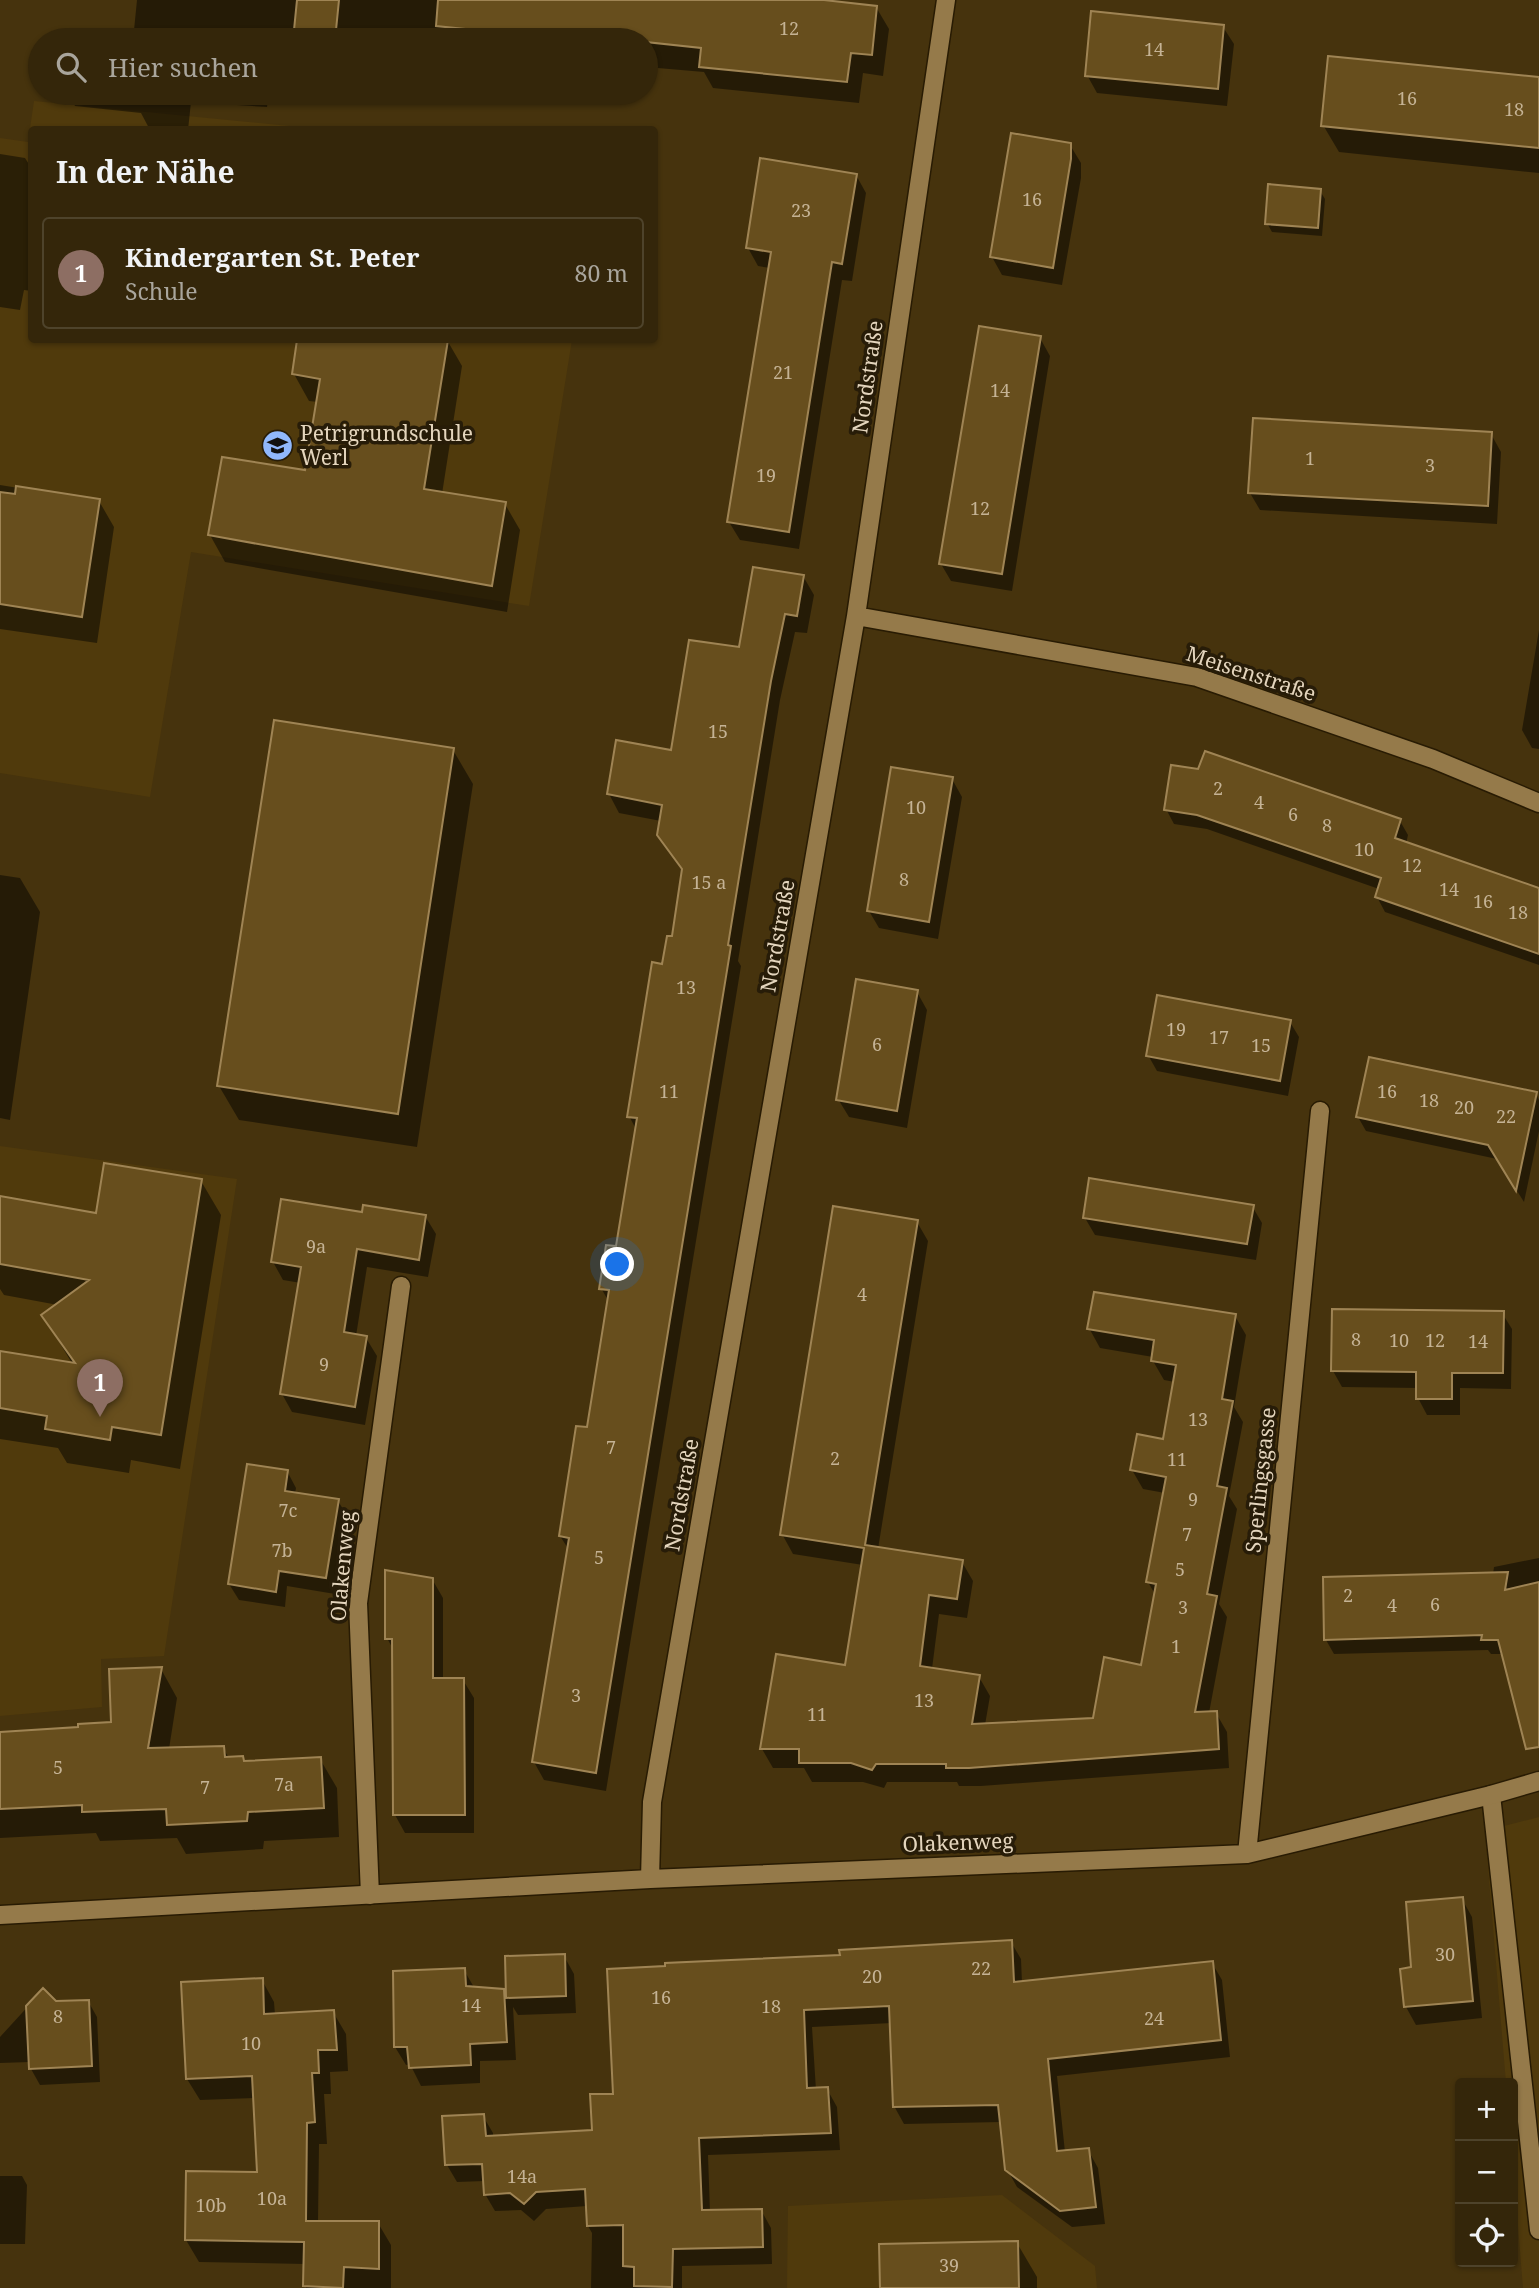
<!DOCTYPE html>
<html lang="de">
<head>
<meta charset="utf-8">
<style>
  :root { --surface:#34260a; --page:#3f3218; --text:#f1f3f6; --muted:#a9a59c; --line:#4e432b; --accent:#1a73e8 }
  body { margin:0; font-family:"Noto Serif",serif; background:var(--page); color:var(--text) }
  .controls { position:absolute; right:21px; bottom:21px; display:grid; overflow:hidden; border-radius:7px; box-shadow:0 2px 5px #0004 }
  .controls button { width:63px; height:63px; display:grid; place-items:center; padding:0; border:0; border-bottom:2px solid var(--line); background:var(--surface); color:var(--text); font:35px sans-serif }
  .you { position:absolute; left:618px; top:1265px; width:24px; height:24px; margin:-18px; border:5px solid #fff; border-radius:50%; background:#1a73e8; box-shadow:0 0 0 10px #1a73e833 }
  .badge { display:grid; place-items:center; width:46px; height:46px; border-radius:50%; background:var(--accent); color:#fff; font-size:23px; font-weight:700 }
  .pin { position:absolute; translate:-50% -58px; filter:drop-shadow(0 2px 4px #0008) }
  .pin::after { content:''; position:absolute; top:37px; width:24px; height:21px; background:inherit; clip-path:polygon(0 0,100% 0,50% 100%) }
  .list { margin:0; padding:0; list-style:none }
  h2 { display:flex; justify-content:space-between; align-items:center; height:91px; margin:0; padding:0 28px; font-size:30px }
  h2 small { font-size:23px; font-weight:400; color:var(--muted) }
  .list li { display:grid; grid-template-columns:46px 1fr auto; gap:21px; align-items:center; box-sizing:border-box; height:112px; margin:0 14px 14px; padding:0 14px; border:2px solid var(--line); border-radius:7px }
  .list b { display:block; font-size:26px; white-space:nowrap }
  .list p { margin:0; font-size:23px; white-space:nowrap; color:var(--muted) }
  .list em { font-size:23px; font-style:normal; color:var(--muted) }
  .icon { flex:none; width:38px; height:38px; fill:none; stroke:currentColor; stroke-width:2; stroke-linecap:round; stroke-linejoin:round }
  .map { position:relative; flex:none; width:1539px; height:2288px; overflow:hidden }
  .search { position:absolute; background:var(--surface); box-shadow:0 2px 5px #0004; left:28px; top:28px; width:630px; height:77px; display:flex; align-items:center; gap:18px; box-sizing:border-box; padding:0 24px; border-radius:38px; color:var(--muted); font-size:26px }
  .panel { position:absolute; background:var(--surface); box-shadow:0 2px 5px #0004; left:28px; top:126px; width:630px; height:217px; border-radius:7px }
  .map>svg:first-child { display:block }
  .built { fill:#503a0c }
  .shadow { fill:#0007 }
  .building { fill:#674e1d; stroke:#9f8454; stroke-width:2 }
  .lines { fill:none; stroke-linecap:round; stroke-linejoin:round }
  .lane-casing { stroke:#281b03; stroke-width:21 }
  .street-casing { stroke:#281b03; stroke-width:21 }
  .lane { stroke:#957a4a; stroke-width:18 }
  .street { stroke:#957a4a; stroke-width:18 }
  .labels { text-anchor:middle; stroke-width:7; stroke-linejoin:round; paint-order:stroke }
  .number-label { font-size:18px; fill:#c5b395 }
  .street-label { font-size:21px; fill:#e4d5bd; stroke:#271c08 }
  .poi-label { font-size:21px; fill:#e4d5bd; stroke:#271c08; text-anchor:start }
</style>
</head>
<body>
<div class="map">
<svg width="1539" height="2288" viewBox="0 0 1539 2288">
  <rect width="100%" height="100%" fill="#46330d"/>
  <path class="built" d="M34 101 320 129 32 130V340H572L529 606 191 552 150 797 0 773V138L28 142Z
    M0 1146 237 1179 164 1656 101 1659 102 1707 0 1716Z
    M1539 1817V2288H1523L1513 2165V2083H1506L1485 1831Z
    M1002 2195 1095 2266 1097 2288H787L788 2206Z"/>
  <path class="shadow" d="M137 0H807L876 7 889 29 883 76 863 73 859 103 713 88 704 72 646 67V40H443L350 29 349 40H133Z
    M1223 27 1234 44 1227 106 1097 93 1087 75Z
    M1539 80V173L1339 152 1323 125Z
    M68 93H269L267 107 191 102 188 130H150L141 113 75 106Z
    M1070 145 1081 163V178L1062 285 1002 275 992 257Z
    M0 154 25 158 32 169V291L24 290 20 310 0 307Z
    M856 175 866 193 852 281 842 280 799 549 740 540 729 522 770 268 758 266 748 248Z
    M1320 191 1325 199 1322 236 1272 232 1267 223Z
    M1040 338 1050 356 1012 591 951 581 941 564Z
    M299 340H447L462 366 442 494 505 504 520 530 507 612 225 562 210 535 307 472 318 402 309 401 294 374Z
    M1491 434 1501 452 1497 524 1260 510 1250 493Z
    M0 485 99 501 114 527 97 643 0 629Z
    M803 576 814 595 807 633 795 632 780 700 738 961 741 966 606 1791 544 1780 534 1762 569 1550 560 1536 588 1429 609 1302 601 1288 618 1248 637 1131 629 1116 664 966 673 938 684 873 659 835 661 821 619 813 609 794 672 752 740 649Z
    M1539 630V749L1532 748 1522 730Z
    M453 750 473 784 417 1147 239 1120 219 1086Z
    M952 779 962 797 938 939 879 928 869 911Z
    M1166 809 1400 821 1408 835 1406 844 1539 889V965L1385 912 1377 897 1379 889 1207 829 1174 824Z
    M0 875 20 878 40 912 10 1120 0 1118Z
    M917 992 927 1010 907 1128 849 1117 838 1099Z
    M1290 1022 1299 1037 1288 1096 1157 1071 1148 1055Z
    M1536 1094 1539 1100V1131L1524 1202 1497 1159 1366 1131 1358 1117Z
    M201 1181 221 1215 180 1469 131 1460 129 1473 67 1463 58 1448 0 1439V1352L73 1365 43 1315 58 1305 4 1295 0 1289V1214L97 1215Z
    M1252 1206 1262 1223 1256 1260 1095 1235 1085 1218Z
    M364 1214 425 1216 436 1234 428 1277 367 1267 356 1336 366 1338 377 1356 365 1425 292 1412 282 1394 301 1283 283 1280 273 1262Z
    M917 1222 928 1241 878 1549 962 1562 973 1581 967 1618 939 1614 932 1669 979 1677 990 1696 985 1725 1095 1720 1142 1667 1156 1596 1148 1582 1165 1493 1143 1489 1132 1470 1164 1441 1175 1382 1164 1380 1153 1361V1357L1100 1348 1089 1328 1235 1316 1246 1335 1234 1407 1243 1422 1229 1496 1237 1509 1219 1604 1227 1617 1209 1713H1216L1227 1732 1229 1768 981 1786H959L957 1782H887L884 1788 863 1782H812L804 1768H773L762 1749 847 1667 863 1565 793 1554 782 1534Z
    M1502 1313 1512 1329 1511 1389 1460 1388V1415H1427L1418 1398V1388L1342 1387 1333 1371Z
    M287 1471 296 1488 295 1494 338 1501 348 1517 335 1594 287 1586 285 1607 239 1600 229 1584Z
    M1539 1558V1709L1504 1654H1491L1488 1650 1334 1654 1326 1640 1493 1574 1494 1567Z
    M432 1579 443 1598V1680H463L474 1698V1833H405L395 1815 394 1651 387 1638Z
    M161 1669 177 1698 169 1749 223 1748 229 1758H242L245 1763 320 1759 337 1788 339 1837 264 1841 263 1849 186 1854 177 1838 100 1841 96 1833 0 1838V1733L79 1729 113 1724Z
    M1462 1899 1472 1917 1482 2018 1416 2025 1406 2007 1413 1969Z
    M1011 1942 1021 1959 1022 1983 1212 1963 1222 1980 1230 2057 1057 2076 1065 2152 1088 2150 1098 2168 1105 2224 1072 2227 1017 2187 1007 2169 1002 2122 904 2124 894 2106 892 2023 812 2027 816 2090 827 2089 837 2107 840 2150 708 2155 710 2212 761 2210 771 2228 772 2264 682 2266V2288H591L592 2233 588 2226 587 2206 546 2209 534 2221 521 2210 495 2211 485 2194V2181L457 2182 447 2165 483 2116 493 2133V2137L594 2132 615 2095 841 1956Z
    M564 1956 574 1974 576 2013 518 2015 513 2007 516 2060 480 2061V2083L421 2086 410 2064 406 2065 395 2047 464 1970 475 1989 503 1991 508 1999 507 1958Z
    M262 1980 274 2002 275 2015 333 2012 346 2034 348 2071 330 2072 331 2094H324L327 2144H319L318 2223H378L391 2245V2288H306L305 2264 199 2262 186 2240 259 2174 255 2098 200 2100 187 2079Z
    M43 1990 56 2003 88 2001 97 2017 100 2082 40 2085 31 2069 30 2062 0 2063V2037Z
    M0 2176H22L27 2185 25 2244H0Z
    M1017 2243 1037 2277V2288H882Z"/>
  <path class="building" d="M297 0H339L335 40H293Z
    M438 0H824L877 6 872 55 851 53 847 82 699 67 701 48 646 42V40H524L525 35 436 26Z
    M1091 11 1224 25 1218 89 1085 76Z
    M1328 56 1539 77V148L1321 126Z
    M1011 133 1071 143V159L1053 268 990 257Z
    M760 158 857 174 842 264 832 262 789 532 727 522 771 252 746 248Z
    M1268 184 1321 189 1318 228 1265 224Z
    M979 326 1041 336 1002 574 939 564Z
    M297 340H448L424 489 506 502 492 586 208 535 222 457 305 470 320 379 292 374Z
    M1253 418 1492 432 1488 506 1248 493Z
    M16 486 100 499 82 617 0 604V492L15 494Z
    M753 567 804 575 797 616 785 614 771 681 728 945 731 946 596 1773 532 1762 569 1538 559 1536 576 1426 587 1427 609 1290 599 1289 606 1245 616 1246 637 1118 627 1117 652 962 662 964 667 936H672L682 869 657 835 662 805 607 794 616 740 671 750 689 640 739 647Z
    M274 720 454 748 398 1114 217 1086Z
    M1205 751 1401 819 1395 838 1539 888V954L1375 897 1381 878 1197 815 1164 810 1171 765 1198 769Z
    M891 767 953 777 929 922 867 911Z
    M856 979 918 990 897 1111 836 1100Z
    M1157 995 1291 1020 1280 1081 1146 1056Z
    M1369 1057 1537 1092 1516 1191 1488 1145 1356 1117Z
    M104 1163 202 1179 161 1435 112 1427 110 1440 45 1429 47 1416 0 1408V1351L75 1363 41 1315 89 1280 0 1264V1196L96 1213Z
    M1089 1178 1254 1205 1247 1244 1083 1218Z
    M281 1199 362 1212 363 1205 426 1215 419 1260 357 1249 344 1332 367 1336 355 1407 280 1394 301 1267 271 1262Z
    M833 1206 918 1220 865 1545 963 1560 957 1599 929 1595 920 1666 980 1675 972 1724 1093 1718 1104 1657 1141 1665 1156 1584 1146 1582 1166 1477 1130 1470 1137 1434 1163 1439 1176 1365 1151 1361 1154 1340 1087 1329 1094 1292 1236 1314 1222 1399 1233 1401 1217 1486 1227 1488 1207 1594 1217 1596 1195 1712 1217 1711 1219 1749 969 1768H946V1764H876L872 1770 851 1763H799V1749H760L776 1654 845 1665 864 1548 780 1535Z
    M1332 1309 1504 1311 1503 1373H1452V1399H1416V1372L1331 1371Z
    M247 1464 288 1470 285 1491 339 1499 326 1578 279 1571 276 1592 228 1584Z
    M385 1570 433 1578V1678H464L465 1815H393L392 1639H385Z
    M1508 1572 1505 1590 1539 1582V1747L1526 1749 1498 1640H1481L1482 1635 1324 1640 1323 1577Z
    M162 1667 148 1748 224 1746 225 1757 243 1756 244 1761 321 1757 324 1808 248 1812 247 1821 167 1825 166 1809 82 1812V1805L0 1809V1732L78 1727V1724L111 1722 109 1669Z
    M1463 1897 1473 2001 1404 2007 1400 1969 1411 1967 1406 1902Z
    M1012 1940 1014 1982 1213 1961 1221 2040 1048 2059 1057 2151 1089 2148 1096 2207 1060 2211 1005 2170 998 2105 893 2107 889 2006 804 2010 807 2088 828 2087 831 2133 699 2138 702 2210 762 2209 763 2247 673 2249 672 2287 634 2286V2267L623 2266V2225L587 2226 585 2189 536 2192 524 2204 510 2193 484 2195 482 2164 445 2165 442 2116 484 2114 486 2136 592 2130 590 2094H613L607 1969 665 1966V1963L840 1955 839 1950Z
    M565 1954 566 1996 506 1998 505 1956Z
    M465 1968 466 1986 504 1989 507 2042 470 2044 471 2065 409 2068 407 2047H394L393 1971Z
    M263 1978 264 2014 334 2010 337 2050H318L319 2073H312L315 2122 307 2123 306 2221H379V2269L344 2267 343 2288 303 2286 304 2242 185 2240 186 2171 257 2172 252 2076 186 2079 181 1982Z
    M43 1988 56 2001 89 2000 92 2066 29 2069 26 2006Z
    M1018 2241 1019 2288H880L879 2244Z"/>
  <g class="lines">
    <defs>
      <path id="lane" d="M1491 1795 1539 2230
        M370 1895 358 1603 401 1286"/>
      <path id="street" d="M856 616 1197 677 1433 759 1539 803
        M1247 1854 1320 1111
        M650 1879 652 1802 856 616 946 0
        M0 1915 650 1879 1247 1854 1491 1795 1539 1781"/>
    </defs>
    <use href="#lane" class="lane-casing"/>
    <use href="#street" class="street-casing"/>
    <use href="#lane" class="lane"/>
    <use href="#street" class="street"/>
  </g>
  <defs>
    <symbol id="school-disc" viewBox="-11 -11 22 22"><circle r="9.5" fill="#90b8fd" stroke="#271c08"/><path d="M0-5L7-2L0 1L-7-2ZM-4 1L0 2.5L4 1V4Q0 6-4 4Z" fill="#111"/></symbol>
  </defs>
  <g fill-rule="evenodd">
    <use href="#school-disc" x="260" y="428" width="35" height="35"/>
  </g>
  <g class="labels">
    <g class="number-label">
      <text x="789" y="35">12</text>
      <text x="1154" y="56">14</text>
      <text x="1407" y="105">16</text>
      <text x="1514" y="116">18</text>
      <text x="1032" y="206">16</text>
      <text x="801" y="217">23</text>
      <text x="783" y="379">21</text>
      <text x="1000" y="397">14</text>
      <text x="1310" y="465">1</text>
      <text x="1430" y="472">3</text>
      <text x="766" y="482">19</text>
      <text x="980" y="515">12</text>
      <text x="718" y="738">15</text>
      <text x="1218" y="795">2</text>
      <text x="1259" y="809">4</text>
      <text x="916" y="814">10</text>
      <text x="1293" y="821">6</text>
      <text x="1327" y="832">8</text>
      <text x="1364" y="856">10</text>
      <text x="1412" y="872">12</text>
      <text x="904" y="886">8</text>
      <text x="709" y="889">15 a</text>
      <text x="1449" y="896">14</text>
      <text x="1483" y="908">16</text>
      <text x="1518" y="919">18</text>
      <text x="686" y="994">13</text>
      <text x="1176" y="1036">19</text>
      <text x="1219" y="1044">17</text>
      <text x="877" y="1051">6</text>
      <text x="1261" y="1052">15</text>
      <text x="669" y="1098">11</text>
      <text x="1387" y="1098">16</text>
      <text x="1429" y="1107">18</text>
      <text x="1464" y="1114">20</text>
      <text x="1506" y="1123">22</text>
      <text x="316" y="1253">9a</text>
      <text x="862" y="1301">4</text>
      <text x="1356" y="1346">8</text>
      <text x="1399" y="1347">10</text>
      <text x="1435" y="1347">12</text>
      <text x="1478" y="1348">14</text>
      <text x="324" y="1371">9</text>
      <text x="1198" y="1426">13</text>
      <text x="611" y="1454">7</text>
      <text x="835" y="1465">2</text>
      <text x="1177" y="1466">11</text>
      <text x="1193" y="1506">9</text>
      <text x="288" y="1517">7c</text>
      <text x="1187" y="1541">7</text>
      <text x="282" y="1557">7b</text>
      <text x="599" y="1564">5</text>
      <text x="1180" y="1576">5</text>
      <text x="1348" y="1602">2</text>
      <text x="1435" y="1611">6</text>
      <text x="1392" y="1612">4</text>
      <text x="1183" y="1614">3</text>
      <text x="1176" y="1653">1</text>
      <text x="576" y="1702">3</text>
      <text x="924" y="1707">13</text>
      <text x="817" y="1721">11</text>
      <text x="58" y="1774">5</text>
      <text x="284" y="1791">7a</text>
      <text x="205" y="1794">7</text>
      <text x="1445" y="1961">30</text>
      <text x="981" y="1975">22</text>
      <text x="872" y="1983">20</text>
      <text x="661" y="2004">16</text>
      <text x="471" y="2012">14</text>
      <text x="771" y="2013">18</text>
      <text x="58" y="2023">8</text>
      <text x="1154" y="2025">24</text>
      <text x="251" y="2050">10</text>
      <text x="522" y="2183">14a</text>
      <text x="272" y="2205">10a</text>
      <text x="211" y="2212">10b</text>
      <text x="949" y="2272">39</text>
    </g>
    <g class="street-label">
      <text transform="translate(868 377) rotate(-82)" y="7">Nordstraße</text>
      <text transform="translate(1251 674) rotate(18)" y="7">Meisenstraße</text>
      <text transform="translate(778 936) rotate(-80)" y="7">Nordstraße</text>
      <text transform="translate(1261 1480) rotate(-84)" y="7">Sperlingsgasse</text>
      <text transform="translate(682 1495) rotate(-80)" y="7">Nordstraße</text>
      <text transform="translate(343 1566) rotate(-85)" y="7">Olakenweg</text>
      <text transform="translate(958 1843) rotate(-2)" y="7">Olakenweg</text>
    </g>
    <g class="poi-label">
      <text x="300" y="441">Petrigrundschule<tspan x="300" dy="24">Werl</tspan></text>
    </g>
  </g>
</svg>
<div class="controls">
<button>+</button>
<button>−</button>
<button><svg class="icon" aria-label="locate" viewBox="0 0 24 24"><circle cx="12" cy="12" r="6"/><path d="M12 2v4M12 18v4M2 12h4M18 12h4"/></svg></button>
</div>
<div class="you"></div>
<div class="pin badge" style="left:100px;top:1417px;background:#8d6e63">1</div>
<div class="search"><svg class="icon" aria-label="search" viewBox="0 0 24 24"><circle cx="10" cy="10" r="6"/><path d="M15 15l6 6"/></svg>Hier suchen</div>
<section class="panel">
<h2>In der Nähe<small></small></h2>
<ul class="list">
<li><span class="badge" style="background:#8d6e63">1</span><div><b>Kindergarten St. Peter</b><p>Schule</p></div><em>80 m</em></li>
</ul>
</section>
</div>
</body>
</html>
